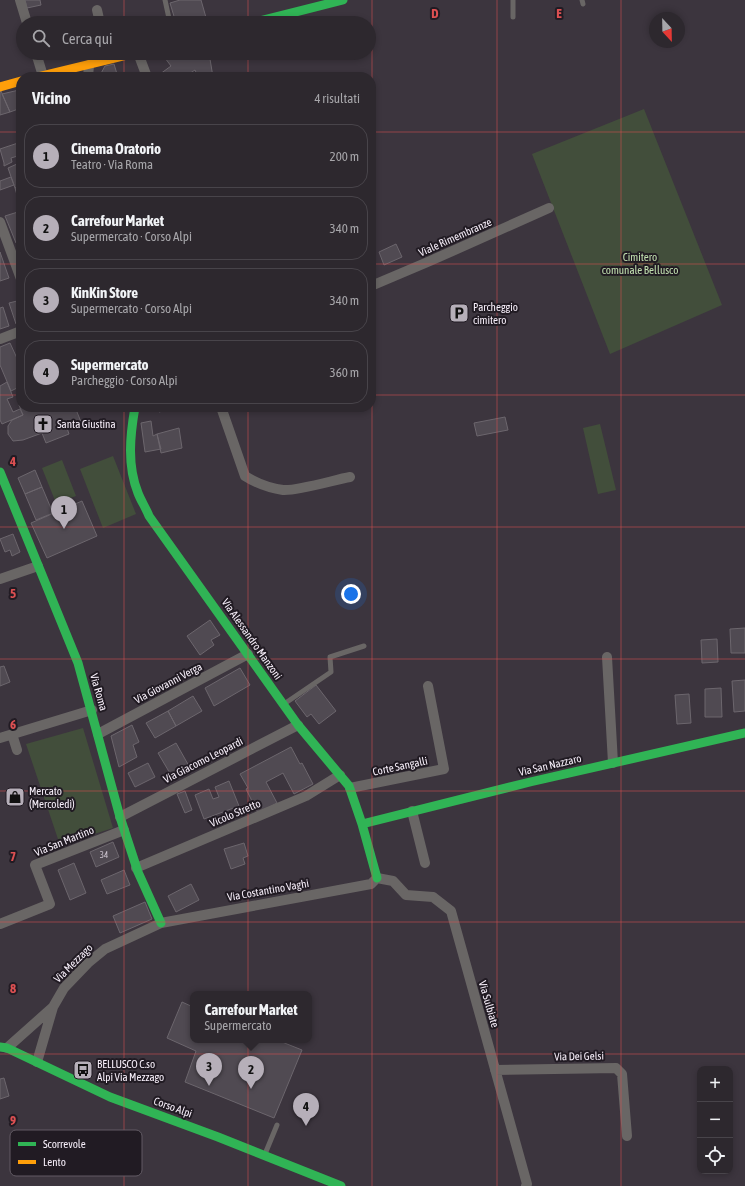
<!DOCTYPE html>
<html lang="it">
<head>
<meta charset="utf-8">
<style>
  :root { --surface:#2d282e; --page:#39343a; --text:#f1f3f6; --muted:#a7a6aa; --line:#48444a; --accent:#b6afb9 }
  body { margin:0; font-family:"Asap Condensed",sans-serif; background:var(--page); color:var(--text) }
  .controls { position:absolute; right:12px; bottom:12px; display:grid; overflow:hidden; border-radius:8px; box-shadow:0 2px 6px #0003 }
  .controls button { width:36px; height:36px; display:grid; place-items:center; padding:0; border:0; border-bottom:1px solid var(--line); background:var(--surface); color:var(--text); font:20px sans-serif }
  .compass { position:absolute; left:649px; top:12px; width:36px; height:36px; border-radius:50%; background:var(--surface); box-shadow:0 2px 6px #0003; rotate:158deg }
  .you { position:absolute; left:351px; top:594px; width:14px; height:14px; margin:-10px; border:3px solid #fff; border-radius:50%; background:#1a73e8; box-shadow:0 0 0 6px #1a73e833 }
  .badge { display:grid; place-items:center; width:26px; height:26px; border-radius:50%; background:var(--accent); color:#111; font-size:13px; font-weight:700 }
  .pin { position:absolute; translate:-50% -33px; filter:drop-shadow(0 1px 2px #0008) }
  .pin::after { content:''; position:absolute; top:21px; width:14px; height:12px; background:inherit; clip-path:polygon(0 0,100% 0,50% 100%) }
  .popup { position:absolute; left:190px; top:991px; width:122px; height:52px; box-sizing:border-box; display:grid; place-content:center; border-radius:8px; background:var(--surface); filter:drop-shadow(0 1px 3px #0005); font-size:13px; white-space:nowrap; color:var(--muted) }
  .popup b { font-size:15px; color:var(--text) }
  .popup::after { content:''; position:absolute; left:50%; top:100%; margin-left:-8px; border:8px solid transparent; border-top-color:var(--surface) }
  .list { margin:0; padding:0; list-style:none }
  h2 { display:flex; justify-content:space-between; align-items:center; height:52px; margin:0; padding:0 16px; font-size:17px }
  h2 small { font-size:13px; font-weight:400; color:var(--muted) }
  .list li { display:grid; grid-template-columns:26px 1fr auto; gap:12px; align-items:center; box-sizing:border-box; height:64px; margin:0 8px 8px; padding:0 8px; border:1px solid var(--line); border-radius:16px }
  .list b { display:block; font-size:15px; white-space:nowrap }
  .list p { margin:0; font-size:13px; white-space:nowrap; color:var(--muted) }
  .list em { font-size:13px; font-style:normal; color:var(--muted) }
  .icon { flex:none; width:22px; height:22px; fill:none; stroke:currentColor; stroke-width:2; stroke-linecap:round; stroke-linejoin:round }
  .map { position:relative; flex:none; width:745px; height:1186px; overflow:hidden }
  .search { position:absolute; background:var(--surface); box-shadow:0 2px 6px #0003; left:16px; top:16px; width:360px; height:44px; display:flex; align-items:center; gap:10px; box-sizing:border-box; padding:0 14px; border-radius:22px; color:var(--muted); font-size:15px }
  .panel { position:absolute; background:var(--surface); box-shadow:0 2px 6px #0003; left:16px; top:72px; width:360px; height:340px; border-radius:16px }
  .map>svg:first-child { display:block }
  .green { fill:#424e3b }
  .building { fill:#504a52; stroke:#6c666d }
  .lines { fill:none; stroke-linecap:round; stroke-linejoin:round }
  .lane { stroke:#696665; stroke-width:5 }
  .street { stroke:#696665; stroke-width:10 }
  .fast { stroke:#30b455; stroke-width:9 }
  .slow { stroke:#ff9f0a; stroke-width:9 }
  .grid { fill:none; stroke:#dd5052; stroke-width:1; stroke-opacity:0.55 }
  .labels { text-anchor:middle; stroke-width:4; stroke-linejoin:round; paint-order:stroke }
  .number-label { font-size:9px; fill:#cec6d1 }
  .street-label { font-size:11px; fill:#f8f0fb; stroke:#211b23 }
  .park-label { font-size:11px; fill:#c2e1b0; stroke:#211b23 }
  .poi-label { font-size:11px; fill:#f8f0fb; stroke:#211b23; text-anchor:start }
  .key { fill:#211b23; stroke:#625b64; stroke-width:1 }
  .key-label { font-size:11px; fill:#f8f0fb }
  .grid-label { font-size:13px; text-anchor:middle; font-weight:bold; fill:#dd5052; stroke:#211b23; stroke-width:4; stroke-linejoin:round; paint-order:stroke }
</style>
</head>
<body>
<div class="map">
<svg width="745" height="1186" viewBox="0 0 745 1186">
  <rect width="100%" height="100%" fill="#3c353e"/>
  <path class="green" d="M644 109 722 305 610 354 532 154Z
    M600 424 616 490 598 494 583 428Z
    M113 456 136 514 103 528 80 469Z
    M62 460 76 496 56 503 42 468Z
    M83 728 113 828 60 845 26 744Z"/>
  <path class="building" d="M25 0H40L41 5 27 8Z
    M180 0H201L207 21 200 23H176L170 3Z
    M173 53H181L184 57 190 53H209L213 77H198L195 70 184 77H156L171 66 165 58Z
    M114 64 117 74 116 77H99L105 66Z
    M19 90 21 98V108L10 112 2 94Z
    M1 91 10 112 0 115V92Z
    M21 142V155L11 158 12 162 4 166V163L0 149Z
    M17 164 21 176V186L15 188 8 168Z
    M11 177 14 185 0 190V181Z
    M21 186V201L19 202 15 188Z
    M21 211V241L16 243 5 216Z
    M396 244 402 257 384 265 379 252Z
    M0 252 9 278 0 281Z
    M21 300V322L16 324 9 303Z
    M3 307 9 326 0 329V308Z
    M10 343 21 367V386L11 391 0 365V347Z
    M7 382 13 397 7 399 13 412 20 409 23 415 2 424 0 420V386Z
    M21 404V407H75L81 422 67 428 69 434 46 443 42 433 23 440 13 441 8 434V426L12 420 23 415 19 405Z
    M158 407H178L159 412Z
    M505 417 508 430 477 436 474 423Z
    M151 421 153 436 157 434 161 449 145 452 141 423Z
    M179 428 182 448 161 453 157 434Z
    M35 470 42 487 25 494 18 478Z
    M42 487 53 513 36 520 25 494Z
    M82 501 97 536 47 558 31 523Z
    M13 534 20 552 12 556 10 550 5 552 0 539Z
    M210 620 220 635 211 640 214 645 200 655 187 636Z
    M745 628V653H731L730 629Z
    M717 639 718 662 702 663 701 640Z
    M4 666 10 682 0 686V667Z
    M240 668 250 685 214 706 205 688Z
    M745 680V711L734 712 732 681Z
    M316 685 336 711 319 724 311 714 307 717 295 701Z
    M721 688 722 717H705V689Z
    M689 694 691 723 677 724 675 695Z
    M193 696 202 711 176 726 168 711Z
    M168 711 176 726 155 738 146 723Z
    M132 725 139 742 133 745 137 757 119 767 111 736Z
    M176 743 189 766 171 775 158 753Z
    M291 747 300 764 302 763 313 784 294 794 283 773 266 782 277 803 258 813 246 789 248 788 240 774Z
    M148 763 155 777 135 787 128 773Z
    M229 781 239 806 204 819 195 795 209 789 213 799 219 797 215 787Z
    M185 791 192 810 185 813 177 794Z
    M113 842 119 857 96 867 90 852Z
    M244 843 248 856 243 858 245 864 231 869 224 849Z
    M74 863 86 893 70 900 58 870Z
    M124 870 130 885 107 894 101 880Z
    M191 884 199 900 176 912 168 896Z
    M145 902 152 919 120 933 113 916Z
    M182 1002 193 1007V1040H277L302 1050 274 1118 185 1082 196 1051 167 1038Z
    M4 1078 9 1096 0 1099V1079Z"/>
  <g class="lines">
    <path class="lane" d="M165 0 170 23
      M582 0 583 4
      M513 17V0
      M171 53 172 54
      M284 704 331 672 330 657 364 646
      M265 1154 277 1125"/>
    <path class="street" d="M20 0 27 23
      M97 10 100 23
      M36 53 43 76
      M138 53 147 77
      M88 77 89 65
      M0 222 21 279
      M371 286 430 261 549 208
      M0 339 21 331
      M221 407 245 476C256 483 269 488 283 490 298 491 334 480 350 477
      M0 579 38 566
      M607 657 613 763
      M12 734 17 750
      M98 734 248 654
      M0 738 92 710
      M350 788 444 769 428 686
      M412 811 425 863
      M120 817 298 725
      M136 868 306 796 340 775
      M0 924 50 904 35 865 124 830
      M7 1048 53 1007
      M37 1062 53 1007 64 988 88 963 105 949 161 923 371 884 377 878 393 881 406 895 433 897 451 911 527 1184 526 1186
      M495 1070 616 1068 622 1074 627 1136"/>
    <path class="fast" d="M252 23 343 0
      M135 407C130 436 127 465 138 493 141 501 146 508 149 516L298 725 349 786 362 824 377 878
      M0 472 78 663 120 817 138 872 161 923
      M362 824 530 782 745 733
      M0 1047 7 1048 110 1097 218 1137 341 1186"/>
    <path class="slow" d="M37 77 136 53
      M0 87 21 81"/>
  </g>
  <path class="grid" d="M124 0V23M248 0V23M372 0V1186M497 0V1186M621 0V1186M124 53V77M248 53V77M0 132H21M371 132H745M0 264H21M371 264H745M0 395H21M371 395H745M124 407V1186M248 407V1186M0 527H745M0 659H745M0 791H745M0 922H745M0 1054H745"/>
  <defs>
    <symbol id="parking-square" viewBox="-11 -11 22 22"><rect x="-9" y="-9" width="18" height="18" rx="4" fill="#b6afb9" stroke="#211b23"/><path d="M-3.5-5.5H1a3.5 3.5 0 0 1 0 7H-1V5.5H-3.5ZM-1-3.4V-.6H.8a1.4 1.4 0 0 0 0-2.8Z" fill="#111"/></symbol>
    <symbol id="church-square" viewBox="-11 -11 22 22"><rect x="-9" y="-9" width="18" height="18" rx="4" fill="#b6afb9" stroke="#211b23"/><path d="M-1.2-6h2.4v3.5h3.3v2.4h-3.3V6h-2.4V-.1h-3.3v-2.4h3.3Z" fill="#111"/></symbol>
    <symbol id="shop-square" viewBox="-11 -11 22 22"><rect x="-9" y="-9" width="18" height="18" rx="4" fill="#b6afb9" stroke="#211b23"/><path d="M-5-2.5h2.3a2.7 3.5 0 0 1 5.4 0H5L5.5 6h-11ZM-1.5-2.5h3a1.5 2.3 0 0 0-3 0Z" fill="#111"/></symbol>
    <symbol id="bus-square" viewBox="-11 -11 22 22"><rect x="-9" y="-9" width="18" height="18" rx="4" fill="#b6afb9" stroke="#211b23"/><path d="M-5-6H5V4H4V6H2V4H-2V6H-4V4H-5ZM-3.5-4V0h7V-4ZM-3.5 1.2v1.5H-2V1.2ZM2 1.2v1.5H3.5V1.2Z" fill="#111"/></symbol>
  </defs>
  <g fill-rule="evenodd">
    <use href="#parking-square" x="448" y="302" width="22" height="22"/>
    <use href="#church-square" x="32" y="413" width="22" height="22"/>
    <use href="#shop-square" x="4" y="786" width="22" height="22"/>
    <use href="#bus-square" x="72" y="1059" width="22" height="22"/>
  </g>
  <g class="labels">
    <g class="number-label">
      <text x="104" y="858">34</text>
    </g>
    <g class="street-label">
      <text transform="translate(455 237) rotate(-24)" y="4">Viale Rimembranze</text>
      <text transform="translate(252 639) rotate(55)" y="4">Via Alessandro Manzoni</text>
      <text transform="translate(168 683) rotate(-28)" y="4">Via Giovanni Verga</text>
      <text transform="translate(99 692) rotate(74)" y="4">Via Roma</text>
      <text transform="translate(203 760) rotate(-27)" y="4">Via Giacomo Leopardi</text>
      <text transform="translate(550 765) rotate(-13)" y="4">Via San Nazzaro</text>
      <text transform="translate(400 766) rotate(-12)" y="4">Corte Sangalli</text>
      <text transform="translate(235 813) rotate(-23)" y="4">Vicolo Stretto</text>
      <text transform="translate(64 841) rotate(-22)" y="4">Via San Martino</text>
      <text transform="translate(268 890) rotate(-10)" y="4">Via Costantino Vaghi</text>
      <text transform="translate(73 963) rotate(-45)" y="4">Via Mezzago</text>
      <text transform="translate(489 1004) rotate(74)" y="4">Via Sulbiate</text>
      <text transform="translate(579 1056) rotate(-1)" y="4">Via Dei Gelsi</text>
      <text transform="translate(173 1107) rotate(20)" y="4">Corso Alpi</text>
    </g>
    <g class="park-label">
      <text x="640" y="261">Cimitero<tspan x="640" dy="13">comunale Bellusco</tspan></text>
    </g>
    <g class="poi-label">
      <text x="473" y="311">Parcheggio<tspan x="473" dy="13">cimitero</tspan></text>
      <text x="57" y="428">Santa Giustina</text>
      <text x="29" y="795">Mercato<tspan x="29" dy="13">(Mercoledì)</tspan></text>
      <text x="97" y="1068">BELLUSCO C.so<tspan x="97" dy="13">Alpi Via Mezzago</tspan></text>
    </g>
  </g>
  <rect x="10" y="1130" width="132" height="46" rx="6" class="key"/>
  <rect x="18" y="1142" width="18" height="4" fill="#30b455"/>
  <rect x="18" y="1160" width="18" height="4" fill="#ff9f0a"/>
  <g class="key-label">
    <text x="43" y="1148">Scorrevole</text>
    <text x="43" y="1166">Lento</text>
  </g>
  <g class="grid-label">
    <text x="435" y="18">D</text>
    <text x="559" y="18">E</text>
    <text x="13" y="466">4</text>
    <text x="13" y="598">5</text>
    <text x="13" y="729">6</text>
    <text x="13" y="861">7</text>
    <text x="13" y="993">8</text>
    <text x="13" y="1125">9</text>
  </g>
</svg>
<div class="controls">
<button>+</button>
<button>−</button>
<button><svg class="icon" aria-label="locate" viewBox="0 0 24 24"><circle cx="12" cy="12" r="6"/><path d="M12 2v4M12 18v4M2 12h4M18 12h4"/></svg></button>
</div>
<svg class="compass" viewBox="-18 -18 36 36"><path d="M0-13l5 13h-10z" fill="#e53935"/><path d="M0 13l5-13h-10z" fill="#a7a6aa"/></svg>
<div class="you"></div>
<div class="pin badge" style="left:64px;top:529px">1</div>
<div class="pin badge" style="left:251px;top:1089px">2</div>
<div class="popup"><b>Carrefour Market</b>Supermercato</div>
<div class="pin badge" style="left:209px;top:1086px">3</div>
<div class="pin badge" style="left:306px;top:1126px">4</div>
<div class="search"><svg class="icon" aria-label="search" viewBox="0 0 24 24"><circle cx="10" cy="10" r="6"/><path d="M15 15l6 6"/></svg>Cerca qui</div>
<section class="panel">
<h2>Vicino<small>4 risultati</small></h2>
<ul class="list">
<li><span class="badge">1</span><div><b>Cinema Oratorio</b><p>Teatro · Via Roma</p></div><em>200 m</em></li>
<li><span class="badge">2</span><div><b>Carrefour Market</b><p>Supermercato · Corso Alpi</p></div><em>340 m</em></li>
<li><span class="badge">3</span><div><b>KinKin Store</b><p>Supermercato · Corso Alpi</p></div><em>340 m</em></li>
<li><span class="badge">4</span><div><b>Supermercato</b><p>Parcheggio · Corso Alpi</p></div><em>360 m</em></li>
</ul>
</section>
</div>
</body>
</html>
